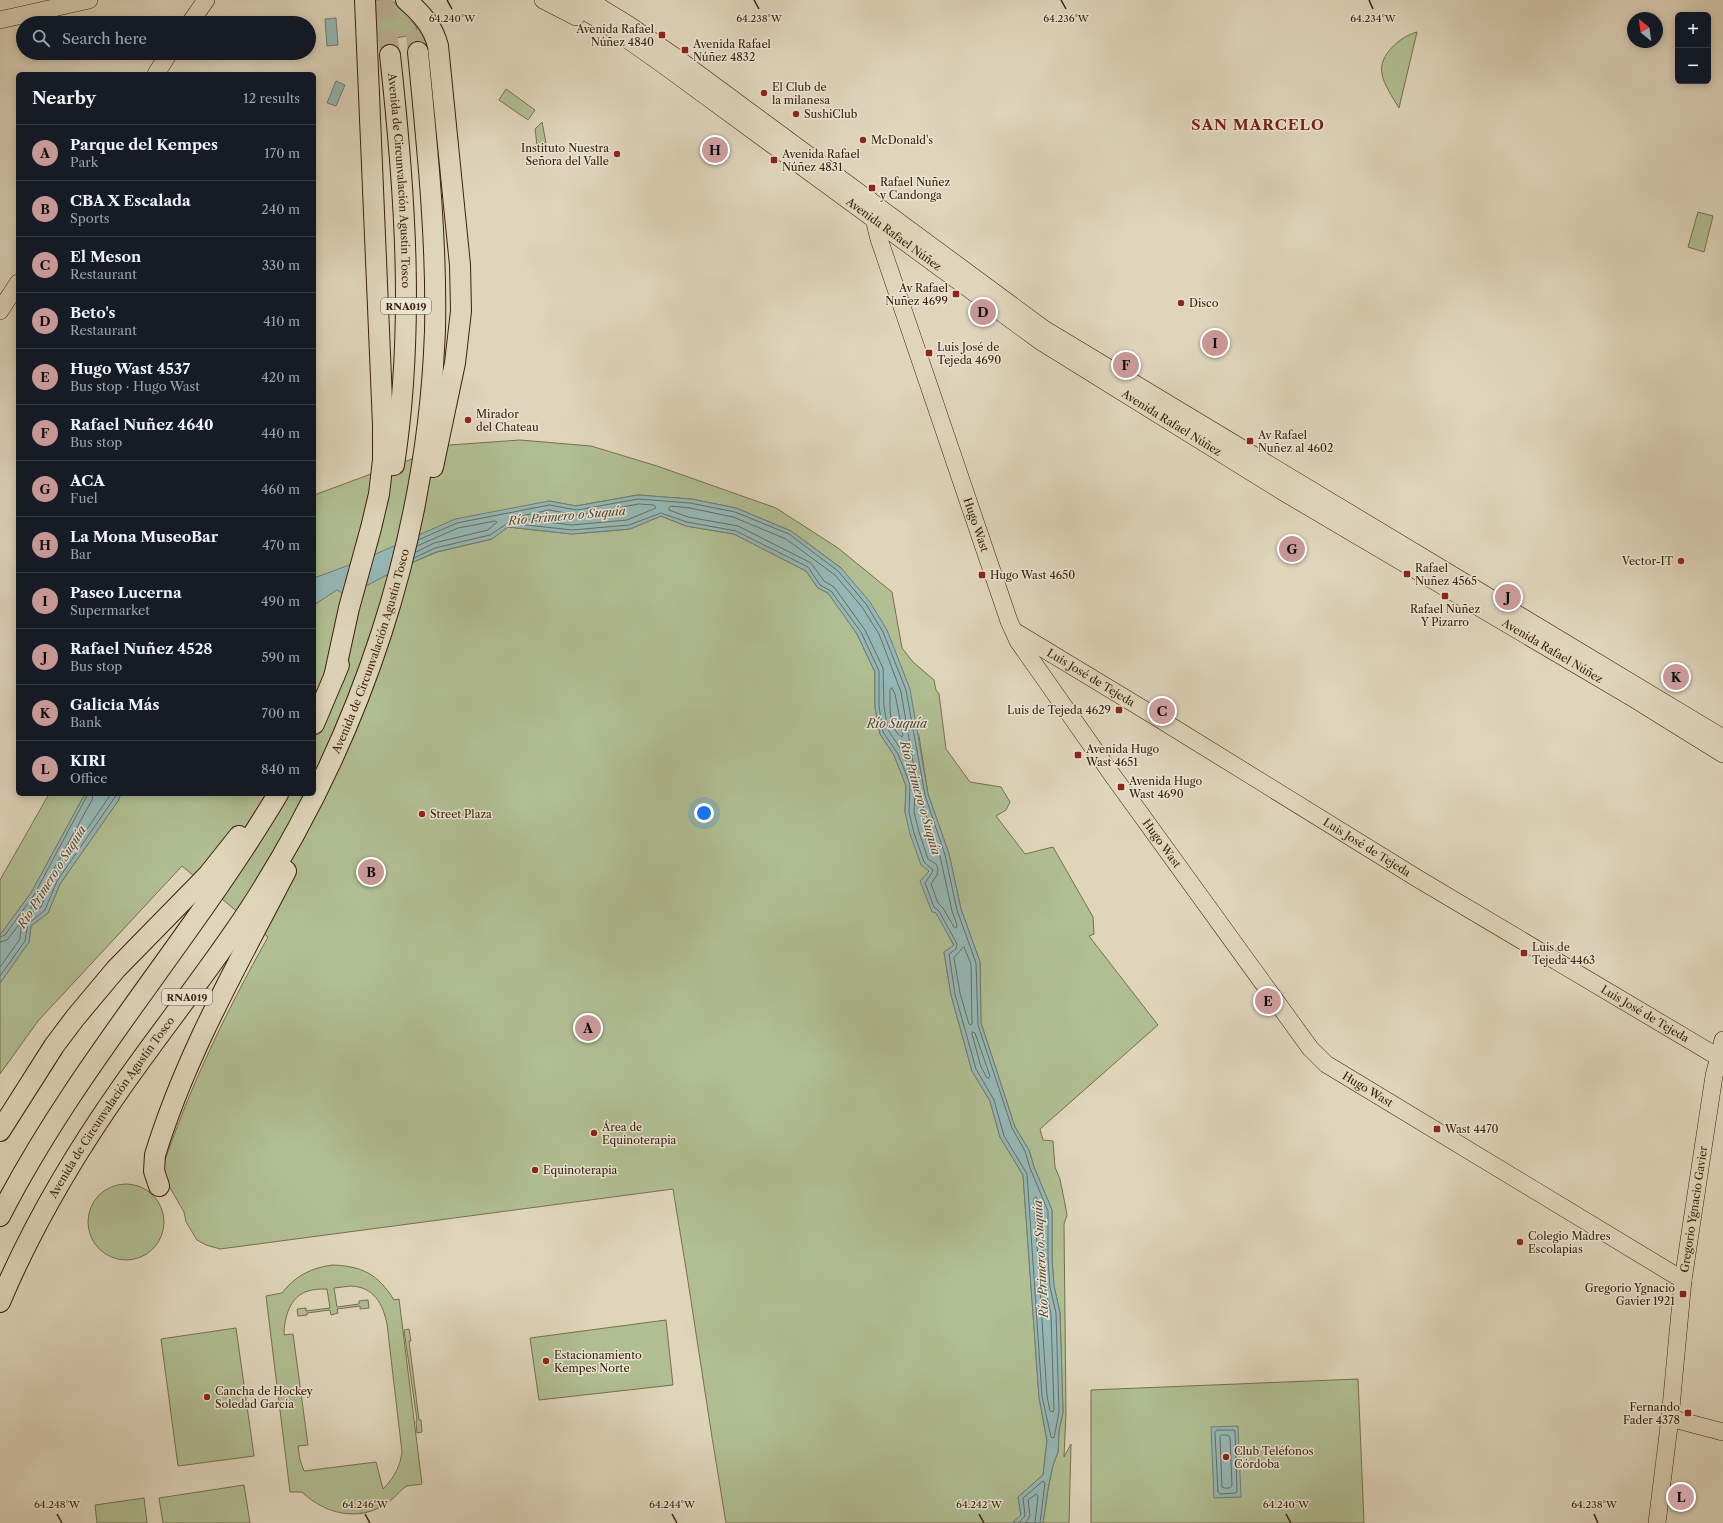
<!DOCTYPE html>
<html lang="en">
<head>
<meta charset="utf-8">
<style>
  :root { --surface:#171b24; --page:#242831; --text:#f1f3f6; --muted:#9ea1a6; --line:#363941; --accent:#c59692 }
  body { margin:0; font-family:"Libre Caslon Text",serif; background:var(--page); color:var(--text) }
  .controls { position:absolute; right:12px; top:12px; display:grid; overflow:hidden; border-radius:6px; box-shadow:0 2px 10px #0003 }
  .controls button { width:36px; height:36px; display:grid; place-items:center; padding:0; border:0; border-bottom:1px solid var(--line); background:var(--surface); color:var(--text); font:20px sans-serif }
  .compass { position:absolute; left:1627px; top:12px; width:36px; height:36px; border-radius:50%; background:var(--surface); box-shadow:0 2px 10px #0003; rotate:331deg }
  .you { position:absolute; left:704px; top:813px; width:14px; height:14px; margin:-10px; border:3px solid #fff; border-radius:50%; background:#1a73e8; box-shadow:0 0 0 6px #1a73e833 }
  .badge { display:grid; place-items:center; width:26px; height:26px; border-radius:50%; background:var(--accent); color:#111; font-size:13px; font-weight:700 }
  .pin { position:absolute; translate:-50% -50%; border:2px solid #fff; box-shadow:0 1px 4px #0006 }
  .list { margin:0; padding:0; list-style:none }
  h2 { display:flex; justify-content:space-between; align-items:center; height:52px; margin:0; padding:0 16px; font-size:17px }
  h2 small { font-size:13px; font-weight:400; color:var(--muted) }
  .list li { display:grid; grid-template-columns:26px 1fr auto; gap:12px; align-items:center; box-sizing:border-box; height:56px; padding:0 16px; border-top:1px solid var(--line) }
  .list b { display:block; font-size:15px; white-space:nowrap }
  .list p { margin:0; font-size:13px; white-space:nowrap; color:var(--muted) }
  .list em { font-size:13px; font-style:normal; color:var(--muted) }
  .icon { flex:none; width:22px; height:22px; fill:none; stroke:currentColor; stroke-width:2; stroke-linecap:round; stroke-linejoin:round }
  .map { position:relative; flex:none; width:1723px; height:1523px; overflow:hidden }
  .search { position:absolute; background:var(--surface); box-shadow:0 2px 10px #0003; left:16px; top:16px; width:300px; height:44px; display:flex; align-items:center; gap:10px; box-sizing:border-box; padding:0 14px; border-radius:22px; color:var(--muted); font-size:15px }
  .panel { position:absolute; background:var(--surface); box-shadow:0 2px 10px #0003; left:16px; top:72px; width:300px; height:724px; border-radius:6px }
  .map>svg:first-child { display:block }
  .green { fill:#b0be92; stroke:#766f4e; fill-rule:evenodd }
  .water { fill:#95b8b6; stroke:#717b72 }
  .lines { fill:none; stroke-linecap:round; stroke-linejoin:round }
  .shore { stroke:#686c60; stroke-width:1 }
  .highway-tunnel { stroke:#beb198; stroke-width:20; stroke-dasharray:20 10; stroke-linecap:butt }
  .major-casing { stroke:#3b200b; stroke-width:18 }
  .highway-casing { stroke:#3b200b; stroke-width:22 }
  .major { stroke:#dfd5bb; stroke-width:17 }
  .highway { stroke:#dfd5bb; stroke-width:20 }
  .ticks { fill:none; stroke:#3b200b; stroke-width:1.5 }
  .poi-dot { fill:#8f2418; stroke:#eae4d3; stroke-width:1.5 }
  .labels { text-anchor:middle; stroke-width:3; stroke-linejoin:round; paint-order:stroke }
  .shield { fill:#eae4d3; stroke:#705b47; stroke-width:1 }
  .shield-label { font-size:10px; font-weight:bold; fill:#3b200b }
  .poi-label { font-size:11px; fill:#3b200b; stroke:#eae4d3; text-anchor:start }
  .street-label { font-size:11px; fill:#3b200b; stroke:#eae4d3 }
  .water-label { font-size:12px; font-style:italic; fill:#524636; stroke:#eae4d3 }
  .district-label { font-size:15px; font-weight:bold; letter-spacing:1px; fill:#7a1f14; stroke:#eae4d3 }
  .ticks-label { font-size:10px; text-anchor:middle; fill:#3b200b; stroke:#eae4d3; stroke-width:3; stroke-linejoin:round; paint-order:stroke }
</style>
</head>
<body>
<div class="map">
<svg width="1723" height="1523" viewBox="0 0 1723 1523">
  <rect width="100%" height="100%" fill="#dfd5bb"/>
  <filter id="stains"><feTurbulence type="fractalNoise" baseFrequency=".005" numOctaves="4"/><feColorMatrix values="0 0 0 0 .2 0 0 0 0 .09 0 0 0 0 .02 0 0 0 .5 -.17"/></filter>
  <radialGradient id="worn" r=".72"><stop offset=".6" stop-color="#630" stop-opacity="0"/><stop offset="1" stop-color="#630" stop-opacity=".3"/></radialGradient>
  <path class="green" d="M374 0H392L414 24 417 28V33C412 36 386 40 380 38 378 37 377 35 375 33Z
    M1417 32 1399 108C1393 98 1384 85 1382 74 1378 55 1401 36 1417 32Z
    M506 89 535 110 528 120 499 100Z
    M542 122 546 143 537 145 535 129Z
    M1698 212 1713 216 1704 252 1688 247Z
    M520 440 591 446 657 466 776 508 838 548 892 592 902 648 913 662 934 680 936 690 939 694 946 749 970 782 1001 787 1010 802 1006 810 996 816 1025 854 1053 847 1093 917 1094 934 1089 936 1158 1025 1040 1129 1043 1140 1053 1141 1055 1167 1060 1179 1066 1209 1067 1215 1064 1224 1066 1413 1064 1457 1071 1444 1069 1523H1043L1048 1489 1053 1465 1058 1452 1059 1430 1063 1413 1060 1313 1054 1286 1052 1259V1210L1034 1167 1029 1150 1015 1127 981 1023 980 962 961 909 949 854 928 794 919 736 841 568 791 531 736 508 691 499 638 495 576 506 549 501 314 578V495L450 445Z
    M661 516 686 526 734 534 806 571 818 588 828 593 844 615 857 634 875 672V707L880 734 894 755 906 786 905 812 929 871 936 912 954 946 944 952 951 995 972 1071 990 1101 1000 1137 1023 1175 1039 1397 1047 1441 1043 1475 1018 1497 1021 1515 1014 1523H726C707 1412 692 1300 673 1189L220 1249 206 1245 197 1240 186 1222 184 1212 161 1172C188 1090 226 1012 268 937L182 866 38 1021 0 1074V983L29 942 31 926 48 913 60 884 118 801 121 794H314V604L317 603 337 589 402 567 437 552 492 539 508 527 572 534 630 529Z
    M49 794H85L31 893 0 935V880Z
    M88 1222a38 38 0 1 1 76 0a38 38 0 1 1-76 0Z
    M332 1265C362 1266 378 1274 394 1300L399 1299 422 1484C418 1485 411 1485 407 1486 401 1489 393 1500 386 1504 358 1522 325 1514 302 1492H290L266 1296 282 1293C295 1276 311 1268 332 1265ZM351 1286C374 1287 383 1304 387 1324L402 1452C400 1467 394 1478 383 1489L376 1462 304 1471 300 1460 298 1446 308 1445 293 1334 284 1335C284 1318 290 1296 308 1291 314 1289 321 1289 327 1289L330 1308 306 1311V1308L297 1309 298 1316 307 1315V1313L330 1310 331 1315 338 1313 337 1309 360 1306V1309L369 1308 368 1300 359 1301V1304L337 1307 334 1288Z
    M666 1320 673 1385 539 1400 530 1338Z
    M236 1328 254 1456 178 1466 161 1339Z
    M409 1329 411 1341H409L419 1420H421L422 1432 417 1433 416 1421 417 1420 404 1330Z
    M1358 1379 1364 1523H1091V1390Z
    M244 1485 250 1523H163L159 1498Z
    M144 1498 147 1523H97L95 1505Z"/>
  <path class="water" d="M336 18 338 45 327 46 325 19Z
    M336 81 345 85 336 106 327 103Z
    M638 495 691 499 736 508 791 531 841 568 870 602 887 630 910 689 928 794 949 854 961 909 980 962 981 1023 1015 1127 1029 1150 1034 1167 1052 1210V1259L1054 1286 1060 1313 1063 1413 1059 1430 1058 1452 1053 1465 1048 1489 1043 1523 1013 1522 1021 1515 1018 1497 1043 1475 1047 1441 1039 1397 1023 1175 1000 1137 990 1101 972 1071 951 995 944 952 954 945 936 913 932 912 920 881 929 871 921 865 910 834 905 812 906 786 894 755 880 734 875 707V672L857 634 828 593 818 588 806 571 734 534 686 526 661 516 630 529 572 534 508 527 492 539 436 552 402 567 347 596 337 590 317 603 314 604V578L360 561 455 519 549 501 576 506Z
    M85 794H121L118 801 60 884 48 913 31 926 29 942 0 983V935L31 893Z
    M1238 1426 1241 1497 1214 1498 1211 1427Z"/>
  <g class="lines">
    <path class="shore" d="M639 504 654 505 656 508 627 520 572 525 522 519 520 518 521 516 549 510 578 515Z
      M671 506 690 508 733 517 786 539 835 575 862 607 879 634 901 692 916 779 913 778 902 751 888 730 884 706 883 668 865 630 834 587 824 581 811 563 738 526 688 517 669 510V508Z
      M416 552 434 543 488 530 497 522 495 521 458 528 417 546
      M414 558 435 548 490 535 508 523 572 530 629 525 661 513 687 522 736 531 808 567 820 585 831 591 861 632 879 671V706L883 732 898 754 910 784 909 812 914 833 924 862 933 870 932 873 925 883 934 907 939 911 957 944 956 949 949 954 955 994 976 1069 994 1100 1004 1136 1027 1174 1042 1396 1051 1437 1054 1438 1059 1412 1056 1313 1050 1287 1048 1259V1211L1030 1168 1025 1151 1012 1128 978 1025 976 963 957 910 945 855 925 795 906 690 883 632 866 604 838 571 789 534 735 512 690 503 638 499 577 510 549 505 457 523 418 540
      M892 688 895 694 903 735 902 737C888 729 890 704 890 690Z
      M917 789 940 856 952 911 957 925 956 928 954 927 943 908 938 903 931 884 937 875 938 869 936 864 928 859 919 832 914 812 915 791Z
      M93 794 92 800 51 874 52 876H55L111 794
      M50 880 51 882 41 907 28 915V913L47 881Z
      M0 937 5 935 34 895 88 794
      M0 942 7 940 18 926H21L20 939 0 967
      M964 947 971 964 972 1023 971 1025 969 1024 960 993 954 958Z
      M0 976 25 941 28 924 45 910 57 881 117 794
      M973 1032 975 1033 990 1076 989 1078H987L981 1067 972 1034Z
      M1036 1197 1043 1212V1260L1045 1287 1051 1314 1054 1410 1053 1412 1050 1411 1047 1396 1034 1199Z
      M1217 1430H1233L1235 1431 1237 1491 1236 1493 1220 1494 1218 1492 1215 1433Z
      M1222 1435H1228L1230 1437 1232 1486 1230 1488H1224L1222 1487 1220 1437Z
      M1018 1523 1025 1516 1023 1498 1043 1481 1045 1483 1040 1523
      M1026 1523 1030 1515 1028 1500 1036 1494 1038 1496 1035 1523"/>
    <path class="highway-tunnel" d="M383 0 390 55
      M412 0 418 52"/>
    <defs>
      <g id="major">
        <path d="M543 0 576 17"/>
        <path id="s1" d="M566 0 601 21 662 64 1040 341 1285 493 1636 700 1723 754"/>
        <path d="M590 1 629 25 677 58 1044 329 1723 738"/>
        <path d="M0 20 89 0"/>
        <path d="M190 23 206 0"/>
        <path d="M156 74 169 53"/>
        <path id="s2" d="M869 199 879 239 1009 621 1018 641 1113 776 1310 1048 1326 1064 1683 1280"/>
        <path d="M0 311 18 283"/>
        <path id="s3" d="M1014 631 1153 715 1420 880 1723 1060"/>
        <path d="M1670 1418 1723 1432"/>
        <path id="s4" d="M1657 1523 1670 1418 1683 1280 1714 1076 1723 1040"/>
      </g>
      <g id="highway">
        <path d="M406 0C421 13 433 26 438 46L460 265 461 311 455 363 433 467"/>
        <path id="s5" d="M390 55C405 191 415 328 394 465"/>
        <path d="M334 677 349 608 371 528 379 494 383 460V425L365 0"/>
        <path d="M314 724 339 665"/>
        <path d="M0 1131 54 1046 75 1018 116 969 208 875 239 836"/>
        <path d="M159 1186 154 1171 155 1155C186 1054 238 964 286 871"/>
        <path d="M0 1216C77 1065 192 939 278 794"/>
        <path id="s6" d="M0 1302C32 1226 74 1155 121 1088 163 1028 209 971 249 910 361 738 428 537 435 331 437 238 427 145 418 52"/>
      </g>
    </defs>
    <use href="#major" class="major-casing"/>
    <use href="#highway" class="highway-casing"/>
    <use href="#major" class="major"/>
    <use href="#highway" class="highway"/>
  </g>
  <path class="ticks" d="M447 0 452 9M754 0 759 9M1061 0 1066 9M1369 0 1373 9M57 1514 62 1523M365 1514 370 1523M672 1514 677 1523M979 1514 984 1523M1286 1514 1291 1523M1594 1514 1598 1523"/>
  <g class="poi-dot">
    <rect x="658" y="31" width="8" height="8" rx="2"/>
    <rect x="681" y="46" width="8" height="8" rx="2"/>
    <circle cx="764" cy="93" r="4"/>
    <circle cx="796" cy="114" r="4"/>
    <circle cx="863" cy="140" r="4"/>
    <circle cx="617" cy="154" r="4"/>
    <rect x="770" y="156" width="8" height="8" rx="2"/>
    <rect x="868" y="184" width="8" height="8" rx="2"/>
    <rect x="952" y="290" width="8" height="8" rx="2"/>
    <circle cx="1181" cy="303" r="4"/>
    <rect x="925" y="349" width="8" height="8" rx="2"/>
    <circle cx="468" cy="420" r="4"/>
    <rect x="1246" y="437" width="8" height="8" rx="2"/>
    <circle cx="1681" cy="561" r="4"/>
    <rect x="1403" y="570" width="8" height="8" rx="2"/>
    <rect x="978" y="571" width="8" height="8" rx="2"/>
    <rect x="1441" y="592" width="8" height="8" rx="2"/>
    <rect x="1115" y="706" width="8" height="8" rx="2"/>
    <rect x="1074" y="751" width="8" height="8" rx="2"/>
    <rect x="1117" y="783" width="8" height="8" rx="2"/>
    <circle cx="422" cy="814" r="4"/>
    <rect x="1520" y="949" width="8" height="8" rx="2"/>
    <rect x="1433" y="1125" width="8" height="8" rx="2"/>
    <circle cx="594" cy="1133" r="4"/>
    <circle cx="535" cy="1170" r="4"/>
    <circle cx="1520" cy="1242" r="4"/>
    <rect x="1679" y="1290" width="8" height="8" rx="2"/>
    <circle cx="546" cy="1361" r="4"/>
    <circle cx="207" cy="1397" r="4"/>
    <rect x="1684" y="1409" width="8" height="8" rx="2"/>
    <circle cx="1226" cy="1457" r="4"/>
  </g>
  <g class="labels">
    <g class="shield">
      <rect x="381" y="298" width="50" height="16" rx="3"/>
      <rect x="162" y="989" width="50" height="16" rx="3"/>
    </g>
    <g class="shield-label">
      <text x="406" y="310">RNA019</text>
      <text x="187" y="1001">RNA019</text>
    </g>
    <g class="poi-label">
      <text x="654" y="33" text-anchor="end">Avenida Rafael<tspan x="654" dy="13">Núñez 4840</tspan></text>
      <text x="693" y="48">Avenida Rafael<tspan x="693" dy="13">Núñez 4832</tspan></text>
      <text x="772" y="91">El Club de<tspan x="772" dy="13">la milanesa</tspan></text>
      <text x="804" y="118">SushiClub</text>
      <text x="871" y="144">McDonald's</text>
      <text x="609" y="152" text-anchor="end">Instituto Nuestra<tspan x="609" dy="13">Señora del Valle</tspan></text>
      <text x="782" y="158">Avenida Rafael<tspan x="782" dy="13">Núñez 4831</tspan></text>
      <text x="880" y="186">Rafael Nuñez<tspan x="880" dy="13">y Candonga</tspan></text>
      <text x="948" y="292" text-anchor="end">Av Rafael<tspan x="948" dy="13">Nuñez 4699</tspan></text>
      <text x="1189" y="307">Disco</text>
      <text x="937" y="351">Luis José de<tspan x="937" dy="13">Tejeda 4690</tspan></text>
      <text x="476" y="418">Mirador<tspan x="476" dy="13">del Chateau</tspan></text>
      <text x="1258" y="439">Av Rafael<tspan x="1258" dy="13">Nuñez al 4602</tspan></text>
      <text x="1673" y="565" text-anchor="end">Vector-IT</text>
      <text x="1415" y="572">Rafael<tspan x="1415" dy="13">Nuñez 4565</tspan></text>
      <text x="990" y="579">Hugo Wast 4650</text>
      <text x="1445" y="613" text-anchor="middle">Rafael Nuñez<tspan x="1445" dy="13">Y Pizarro</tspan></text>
      <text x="1111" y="714" text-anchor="end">Luis de Tejeda 4629</text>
      <text x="1086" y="753">Avenida Hugo<tspan x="1086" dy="13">Wast 4651</tspan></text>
      <text x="1129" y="785">Avenida Hugo<tspan x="1129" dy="13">Wast 4690</tspan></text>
      <text x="430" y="818">Street Plaza</text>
      <text x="1532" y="951">Luis de<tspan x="1532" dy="13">Tejeda 4463</tspan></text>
      <text x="602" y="1131">Área de<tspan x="602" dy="13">Equinoterapia</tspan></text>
      <text x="1445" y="1133">Wast 4470</text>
      <text x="543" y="1174">Equinoterapia</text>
      <text x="1528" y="1240">Colegio Madres<tspan x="1528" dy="13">Escolapias</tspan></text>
      <text x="1675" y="1292" text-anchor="end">Gregorio Ygnacio<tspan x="1675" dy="13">Gavier 1921</tspan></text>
      <text x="554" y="1359">Estacionamiento<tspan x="554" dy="13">Kempes Norte</tspan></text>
      <text x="215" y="1395">Cancha de Hockey<tspan x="215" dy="13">Soledad García</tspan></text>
      <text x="1680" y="1411" text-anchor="end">Fernando<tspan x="1680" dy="13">Fader 4378</tspan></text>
      <text x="1234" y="1455">Club Teléfonos<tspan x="1234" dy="13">Córdoba</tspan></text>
    </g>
    <g class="street-label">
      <text dy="4" stroke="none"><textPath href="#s5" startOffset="126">Avenida de Circunvalación Agustín Tosco</textPath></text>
      <text dy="4" stroke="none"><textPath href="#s1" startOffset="403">Avenida Rafael Núñez</textPath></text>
      <text dy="4" stroke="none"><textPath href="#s1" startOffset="739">Avenida Rafael Núñez</textPath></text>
      <text dy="4" stroke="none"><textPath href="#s2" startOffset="343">Hugo Wast</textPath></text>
      <text dy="4" stroke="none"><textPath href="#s6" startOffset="753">Avenida de Circunvalación Agustín Tosco</textPath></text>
      <text dy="4" stroke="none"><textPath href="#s1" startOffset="1183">Avenida Rafael Núñez</textPath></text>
      <text dy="4" stroke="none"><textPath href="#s3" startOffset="90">Luis José de Tejeda</textPath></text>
      <text dy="4" stroke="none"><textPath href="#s2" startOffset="715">Hugo Wast</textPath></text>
      <text dy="4" stroke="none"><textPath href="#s3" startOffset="414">Luis José de Tejeda</textPath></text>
      <text dy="4" stroke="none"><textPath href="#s3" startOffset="738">Luis José de Tejeda</textPath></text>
      <text dy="4" stroke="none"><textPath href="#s2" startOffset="1039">Hugo Wast</textPath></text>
      <text dy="4" stroke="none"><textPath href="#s6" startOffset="225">Avenida de Circunvalación Agustín Tosco</textPath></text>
      <text dy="4" stroke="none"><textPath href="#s4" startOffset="316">Gregorio Ygnacio Gavier</textPath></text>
    </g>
    <g class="water-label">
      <text transform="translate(567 516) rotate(-5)" y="4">Río Primero o Suquía</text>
      <text x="897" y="728">Río Suquía</text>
      <text transform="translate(920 798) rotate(74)" y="4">Río Primero o Suquía</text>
      <text transform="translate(52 877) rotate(-58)" y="4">Río Primero o Suquía</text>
      <text transform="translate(1041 1259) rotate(-93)" y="4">Río Primero o Suquía</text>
    </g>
    <g class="district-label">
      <text x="1258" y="130">SAN MARCELO</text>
    </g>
  </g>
  <g class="ticks-label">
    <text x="452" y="22">64.240°W</text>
    <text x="759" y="22">64.238°W</text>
    <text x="1066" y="22">64.236°W</text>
    <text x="1373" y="22">64.234°W</text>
    <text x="57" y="1508">64.248°W</text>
    <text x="365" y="1508">64.246°W</text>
    <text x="672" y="1508">64.244°W</text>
    <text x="979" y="1508">64.242°W</text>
    <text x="1286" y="1508">64.240°W</text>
    <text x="1594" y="1508">64.238°W</text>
  </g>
  <rect width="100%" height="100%" filter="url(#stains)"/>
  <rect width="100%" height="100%" fill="url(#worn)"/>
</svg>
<div class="controls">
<button>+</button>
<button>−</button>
</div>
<svg class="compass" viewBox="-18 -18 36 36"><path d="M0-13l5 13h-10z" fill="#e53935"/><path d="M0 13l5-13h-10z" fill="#9ea1a6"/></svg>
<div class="you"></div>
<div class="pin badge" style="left:588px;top:1028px">A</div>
<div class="pin badge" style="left:371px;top:872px">B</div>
<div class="pin badge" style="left:1162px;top:711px">C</div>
<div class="pin badge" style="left:983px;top:312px">D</div>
<div class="pin badge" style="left:1268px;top:1001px">E</div>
<div class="pin badge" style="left:1126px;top:365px">F</div>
<div class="pin badge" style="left:1292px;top:549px">G</div>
<div class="pin badge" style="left:715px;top:150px">H</div>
<div class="pin badge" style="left:1215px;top:343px">I</div>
<div class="pin badge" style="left:1508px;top:597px">J</div>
<div class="pin badge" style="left:1676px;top:677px">K</div>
<div class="pin badge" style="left:1681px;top:1497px">L</div>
<div class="search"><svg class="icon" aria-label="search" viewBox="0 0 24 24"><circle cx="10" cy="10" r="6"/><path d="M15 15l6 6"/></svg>Search here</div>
<section class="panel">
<h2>Nearby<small>12 results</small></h2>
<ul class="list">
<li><span class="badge">A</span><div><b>Parque del Kempes</b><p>Park</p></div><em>170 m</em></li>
<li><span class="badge">B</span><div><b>CBA X Escalada</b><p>Sports</p></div><em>240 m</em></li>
<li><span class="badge">C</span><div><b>El Meson</b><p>Restaurant</p></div><em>330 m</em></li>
<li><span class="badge">D</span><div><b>Beto's</b><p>Restaurant</p></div><em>410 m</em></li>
<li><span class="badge">E</span><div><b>Hugo Wast 4537</b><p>Bus stop · Hugo Wast</p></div><em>420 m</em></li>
<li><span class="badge">F</span><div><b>Rafael Nuñez 4640</b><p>Bus stop</p></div><em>440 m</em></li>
<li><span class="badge">G</span><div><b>ACA</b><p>Fuel</p></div><em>460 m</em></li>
<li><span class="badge">H</span><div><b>La Mona MuseoBar</b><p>Bar</p></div><em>470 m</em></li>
<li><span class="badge">I</span><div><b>Paseo Lucerna</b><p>Supermarket</p></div><em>490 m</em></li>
<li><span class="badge">J</span><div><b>Rafael Nuñez 4528</b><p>Bus stop</p></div><em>590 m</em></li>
<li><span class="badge">K</span><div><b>Galicia Más</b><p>Bank</p></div><em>700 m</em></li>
<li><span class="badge">L</span><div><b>KIRI</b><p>Office</p></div><em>840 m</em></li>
</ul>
</section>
</div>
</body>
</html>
